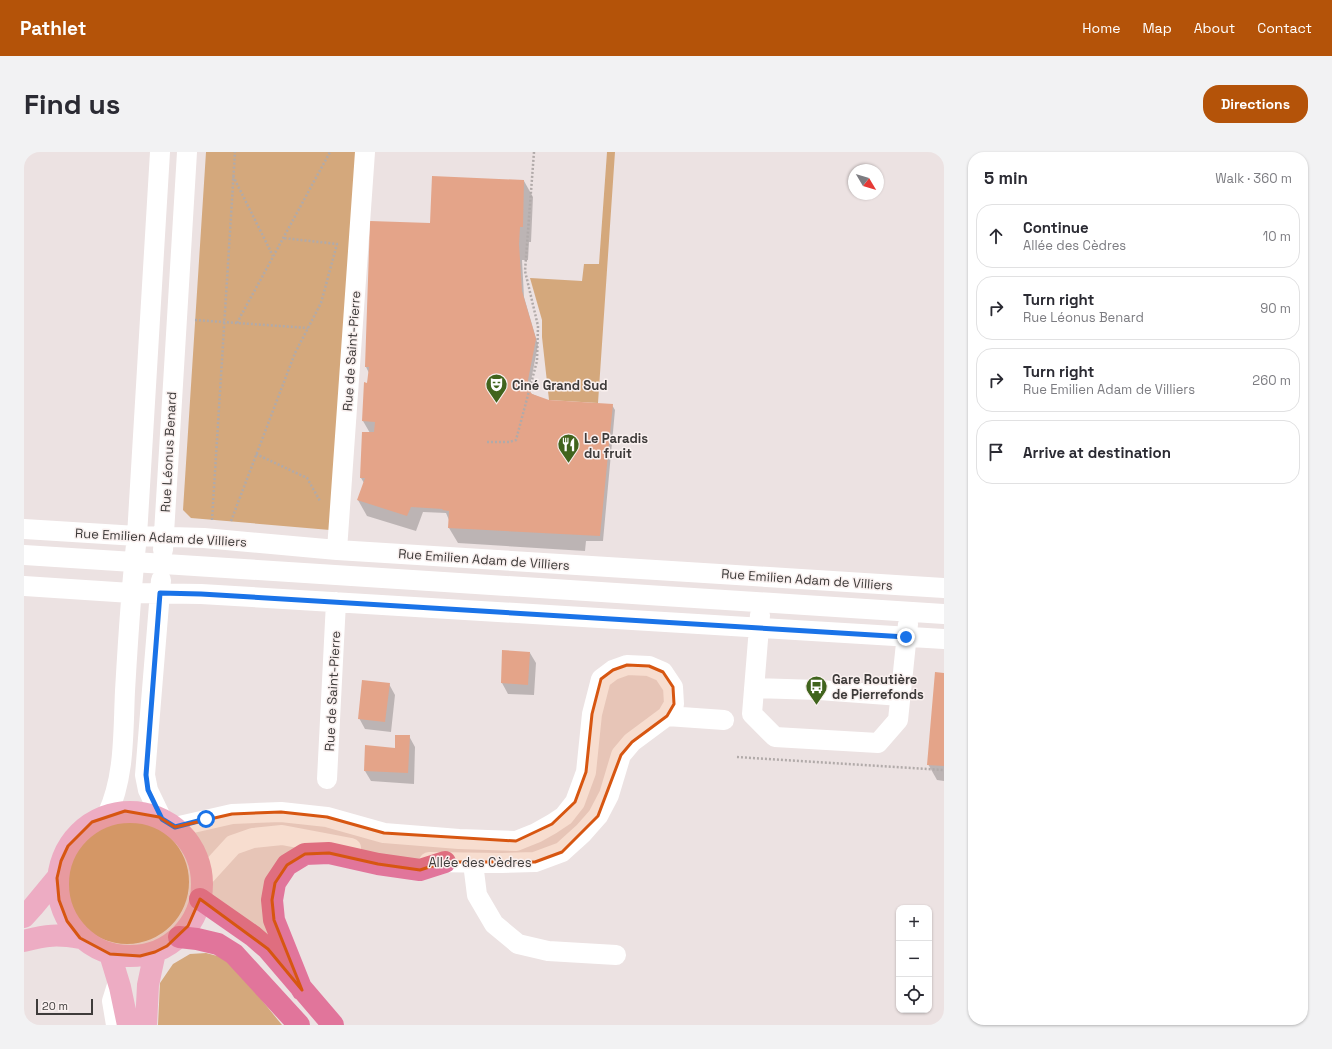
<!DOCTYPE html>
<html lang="en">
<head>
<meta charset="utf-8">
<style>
  :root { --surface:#fff; --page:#f2f2f3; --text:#2b2b33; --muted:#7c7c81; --line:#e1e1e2; --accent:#b45309 }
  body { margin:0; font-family:"Space Grotesk",sans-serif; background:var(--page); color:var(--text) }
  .controls { position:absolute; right:12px; bottom:12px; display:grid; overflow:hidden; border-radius:8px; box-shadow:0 1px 3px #0004 }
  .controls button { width:36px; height:36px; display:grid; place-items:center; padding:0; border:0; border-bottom:1px solid var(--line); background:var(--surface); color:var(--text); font:20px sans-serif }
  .compass { position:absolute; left:824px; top:12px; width:36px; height:36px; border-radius:50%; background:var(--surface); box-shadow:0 1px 3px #0004; rotate:128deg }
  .scale { position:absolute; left:12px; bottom:10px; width:57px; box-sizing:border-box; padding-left:4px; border:2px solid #3e3b3a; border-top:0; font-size:11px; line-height:14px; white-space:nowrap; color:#3e3b3a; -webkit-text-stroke:3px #f9f0ef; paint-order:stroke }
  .stop { position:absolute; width:12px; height:12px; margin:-9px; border:3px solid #1a73e8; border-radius:50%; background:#fff }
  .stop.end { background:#1a73e8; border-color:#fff; box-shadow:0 1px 4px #0008 }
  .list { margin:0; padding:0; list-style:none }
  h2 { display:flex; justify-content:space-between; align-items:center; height:52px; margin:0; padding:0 16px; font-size:17px }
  h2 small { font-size:13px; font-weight:400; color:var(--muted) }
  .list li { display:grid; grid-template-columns:26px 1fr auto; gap:12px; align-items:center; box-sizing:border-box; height:64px; margin:0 8px 8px; padding:0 8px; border:1px solid var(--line); border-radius:16px }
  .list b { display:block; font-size:15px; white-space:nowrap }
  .list p { margin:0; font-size:13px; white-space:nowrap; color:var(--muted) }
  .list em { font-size:13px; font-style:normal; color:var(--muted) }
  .icon { flex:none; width:22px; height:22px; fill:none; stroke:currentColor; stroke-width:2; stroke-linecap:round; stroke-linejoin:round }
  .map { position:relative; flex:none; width:920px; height:873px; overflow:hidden; border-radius:16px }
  header { display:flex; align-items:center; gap:24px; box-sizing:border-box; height:56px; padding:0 20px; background:var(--accent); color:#fff }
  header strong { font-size:19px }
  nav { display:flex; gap:22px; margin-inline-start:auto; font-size:14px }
  .intro { display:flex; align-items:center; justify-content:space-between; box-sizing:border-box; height:96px; padding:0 24px }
  h1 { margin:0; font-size:28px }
  .button { padding:10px 18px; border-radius:16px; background:var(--accent); color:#fff; font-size:14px; font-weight:700 }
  main { display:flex; gap:24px; padding:0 24px }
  aside { flex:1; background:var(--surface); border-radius:16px; box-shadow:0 1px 3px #0004 }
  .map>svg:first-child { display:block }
  .green { fill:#d4a87c }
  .shadow { fill:#0003 }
  .building { fill:#e4a489 }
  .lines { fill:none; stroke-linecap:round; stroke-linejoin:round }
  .path { stroke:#b1aaa9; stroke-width:2.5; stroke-dasharray:2 2; stroke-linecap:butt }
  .minor { stroke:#fff; stroke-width:20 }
  .major { stroke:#edacc3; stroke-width:22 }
  .highway { stroke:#e1759b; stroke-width:22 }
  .route { stroke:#1a73e8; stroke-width:5 }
  .marked { fill:#d75611; fill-opacity:0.2; stroke:#d75611; stroke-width:3; stroke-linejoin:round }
  .labels { text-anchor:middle; stroke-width:3; stroke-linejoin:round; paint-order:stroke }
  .street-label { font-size:13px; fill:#3e3b3a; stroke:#f9f0ef }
  .poi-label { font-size:13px; font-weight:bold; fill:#3e3b3a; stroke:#f9f0ef; text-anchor:start }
</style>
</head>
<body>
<header>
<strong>Pathlet</strong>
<nav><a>Home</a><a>Map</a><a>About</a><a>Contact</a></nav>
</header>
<div class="intro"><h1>Find us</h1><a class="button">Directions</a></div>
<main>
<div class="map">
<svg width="920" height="873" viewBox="0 0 920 873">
  <rect width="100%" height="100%" fill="#ece2e2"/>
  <path class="green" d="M182 0H332L306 378 167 366 159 358Z
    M583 0H591L574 251 525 248 518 185V168L506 126 558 129 560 112H575Z
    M41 730a62 62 0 1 1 124 0a62 62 0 1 1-124 0Z
    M182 801 197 805 211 815 258 873H134L136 831 149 812 166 802Z"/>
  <path class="shadow" d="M500 29 509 45 507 90H505L504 108H498L500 145 514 193 506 234 508 238 506 241 524 249 588 253 591 258 579 389H562L561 399 434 391 425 376V368L422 361 399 360 392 379 343 364 334 348 340 331 337 326 346 281 339 269 345 221 342 215 407 72Z
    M506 501 512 511 510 543 484 542 478 531Z
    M920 522V629L913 628 904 612Z
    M365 532 371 543 367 580 341 577 335 566Z
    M385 584 391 595 390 632 347 629 341 619 372 597Z"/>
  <path class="building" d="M408 24 500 28 499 75H496L495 92 498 139 512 187 504 228 505 232 503 236 508 242 525 248 589 252 576 384 424 376 425 359 418 358 419 357 387 355 383 364 333 348 341 326H336L338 280H350L351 270 338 269 340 230 343 231 345 215H341L346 69 406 71Z
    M478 498 506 500 504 533 477 531Z
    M911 520 920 521V614L903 613Z
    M338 528 366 531 361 570 334 567Z
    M371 583H386L384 621 340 619 341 593 371 596Z"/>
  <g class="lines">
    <path class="path" d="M209 24 249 104
      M171 168 284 176
      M213 171 306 0
      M463 290H485L492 288 513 209 514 174 501 119 510 0
      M232 302 283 326 296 349
      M188 368 211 0
      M207 369 271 201 297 151 313 92 259 86
      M713 605 920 618"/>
    <path class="minor" d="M0 377 113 384 180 386 313 398 920 436
      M139 398 163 0
      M313 398 341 0
      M0 403 920 462
      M137 428 121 623 124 638 138 667
      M0 434 107 441 177 442 920 487
      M736 463 728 562 751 585 854 591 874 568 884 472
      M730 536 795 538 877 544
      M643 564 700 568
      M303 627 312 450
      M83 663C101 625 99 581 101 539 104 487 107 436 113 384L136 0
      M151 675 208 662 257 660 303 665 360 681 435 687 492 689 512 681 528 672 540 664 551 650 562 620 568 562 577 527 589 518 603 513 625 514 639 520 649 535 650 552 643 564 608 590 597 603 585 643 574 664 559 681 538 700 511 710 478 711 405 710
      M449 711 453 743 470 772 494 792 524 799 592 803
      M178 727 209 693 229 686 258 683 327 696
      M92 873 88 849 94 830"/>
    <path class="major" d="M34 732a72 72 0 1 1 144 0a72 72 0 1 1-144 0Z
      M0 765 9 755 33 726
      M0 789C22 783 34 782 56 786
      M86 802 96 835 104 873
      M122 873 124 833 131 800"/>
    <path class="highway" d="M176 747 229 784 244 797 309 873
      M155 785 173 787 194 792 210 802 275 873
      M278 838 250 768 248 748 251 731 263 713 281 702 305 701 354 712 396 718 421 710"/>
  </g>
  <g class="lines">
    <path class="route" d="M182 667 151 675 138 667 124 638 122 623 136 441 177 442 882 485"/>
  </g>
  <path class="marked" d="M603 513 625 514 639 520 649 535 650 552 643 564 608 590 597 603 574 664 538 700 511 710H421L396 718 354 712 305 701 281 702 263 713 251 731 248 748 250 768 278 838 244 797 176 747 164 774 143 794 131 800 116 804 86 802 56 786 43 769 35 748 33 726 37 709 44 694 68 670 101 659 135 665 151 675 208 662 257 660 303 665 360 681 492 689 528 672 551 650 562 620 568 562 577 527 589 518Z"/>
  <defs>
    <symbol id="theatre-pin" viewBox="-11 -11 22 30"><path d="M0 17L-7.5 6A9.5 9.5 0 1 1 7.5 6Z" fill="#40641d" stroke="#f9f0ef"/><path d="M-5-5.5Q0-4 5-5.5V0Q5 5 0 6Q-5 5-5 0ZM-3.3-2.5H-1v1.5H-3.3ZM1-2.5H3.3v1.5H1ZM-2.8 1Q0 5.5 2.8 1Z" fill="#fff"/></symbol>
    <symbol id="restaurant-pin" viewBox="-11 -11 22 30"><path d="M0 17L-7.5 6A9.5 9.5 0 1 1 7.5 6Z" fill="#40641d" stroke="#f9f0ef"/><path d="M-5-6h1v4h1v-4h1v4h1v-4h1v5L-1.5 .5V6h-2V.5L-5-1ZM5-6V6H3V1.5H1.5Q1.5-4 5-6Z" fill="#fff"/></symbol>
    <symbol id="bus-pin" viewBox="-11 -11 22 30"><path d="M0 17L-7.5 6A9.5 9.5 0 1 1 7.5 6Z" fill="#40641d" stroke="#f9f0ef"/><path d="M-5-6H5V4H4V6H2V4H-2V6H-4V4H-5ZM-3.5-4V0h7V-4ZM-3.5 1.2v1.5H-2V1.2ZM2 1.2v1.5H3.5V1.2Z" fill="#fff"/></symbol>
  </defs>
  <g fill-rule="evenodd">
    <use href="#theatre-pin" x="460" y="220" width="25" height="34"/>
    <use href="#restaurant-pin" x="532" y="280" width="25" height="34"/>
    <use href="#bus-pin" x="780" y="522" width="25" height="34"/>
  </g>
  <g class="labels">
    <g class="street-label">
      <text transform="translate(327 199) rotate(-86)" y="5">Rue de Saint-Pierre</text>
      <text transform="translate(144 300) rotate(-87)" y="5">Rue Léonus Benard</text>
      <text transform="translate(137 385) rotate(3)" y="5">Rue Emilien Adam de Villiers</text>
      <text transform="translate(460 407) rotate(4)" y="5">Rue Emilien Adam de Villiers</text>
      <text transform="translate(783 427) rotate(4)" y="5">Rue Emilien Adam de Villiers</text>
      <text transform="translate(308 539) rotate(-87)" y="5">Rue de Saint-Pierre</text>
      <text x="456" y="715">Allée des Cèdres</text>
    </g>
    <g class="poi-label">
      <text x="488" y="238">Ciné Grand Sud</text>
      <text x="560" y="291">Le Paradis<tspan x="560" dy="15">du fruit</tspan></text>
      <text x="808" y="532">Gare Routière<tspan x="808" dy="15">de Pierrefonds</tspan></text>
    </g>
  </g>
</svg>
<div class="controls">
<button>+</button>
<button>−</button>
<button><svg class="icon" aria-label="locate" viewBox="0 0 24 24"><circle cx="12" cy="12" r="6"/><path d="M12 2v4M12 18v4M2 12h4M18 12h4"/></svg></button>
</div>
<svg class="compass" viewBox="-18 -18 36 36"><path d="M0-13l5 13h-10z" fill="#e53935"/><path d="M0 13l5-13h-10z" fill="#7c7c81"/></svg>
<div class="scale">20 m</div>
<div class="stop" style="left:182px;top:667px"></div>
<div class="stop end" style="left:882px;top:485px"></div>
</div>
<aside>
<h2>5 min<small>Walk · 360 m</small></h2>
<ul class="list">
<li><svg class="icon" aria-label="ahead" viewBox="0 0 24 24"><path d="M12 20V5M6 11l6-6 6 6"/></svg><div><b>Continue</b><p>Allée des Cèdres</p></div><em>10 m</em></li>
<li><svg class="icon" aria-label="right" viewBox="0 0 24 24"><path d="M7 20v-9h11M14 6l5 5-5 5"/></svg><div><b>Turn right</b><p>Rue Léonus Benard</p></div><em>90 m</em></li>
<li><svg class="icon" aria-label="right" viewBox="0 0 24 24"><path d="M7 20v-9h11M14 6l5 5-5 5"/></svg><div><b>Turn right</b><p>Rue Emilien Adam de Villiers</p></div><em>260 m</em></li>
<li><svg class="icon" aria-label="arrive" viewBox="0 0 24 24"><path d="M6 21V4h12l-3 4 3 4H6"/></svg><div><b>Arrive at destination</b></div></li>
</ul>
</aside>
</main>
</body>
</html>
